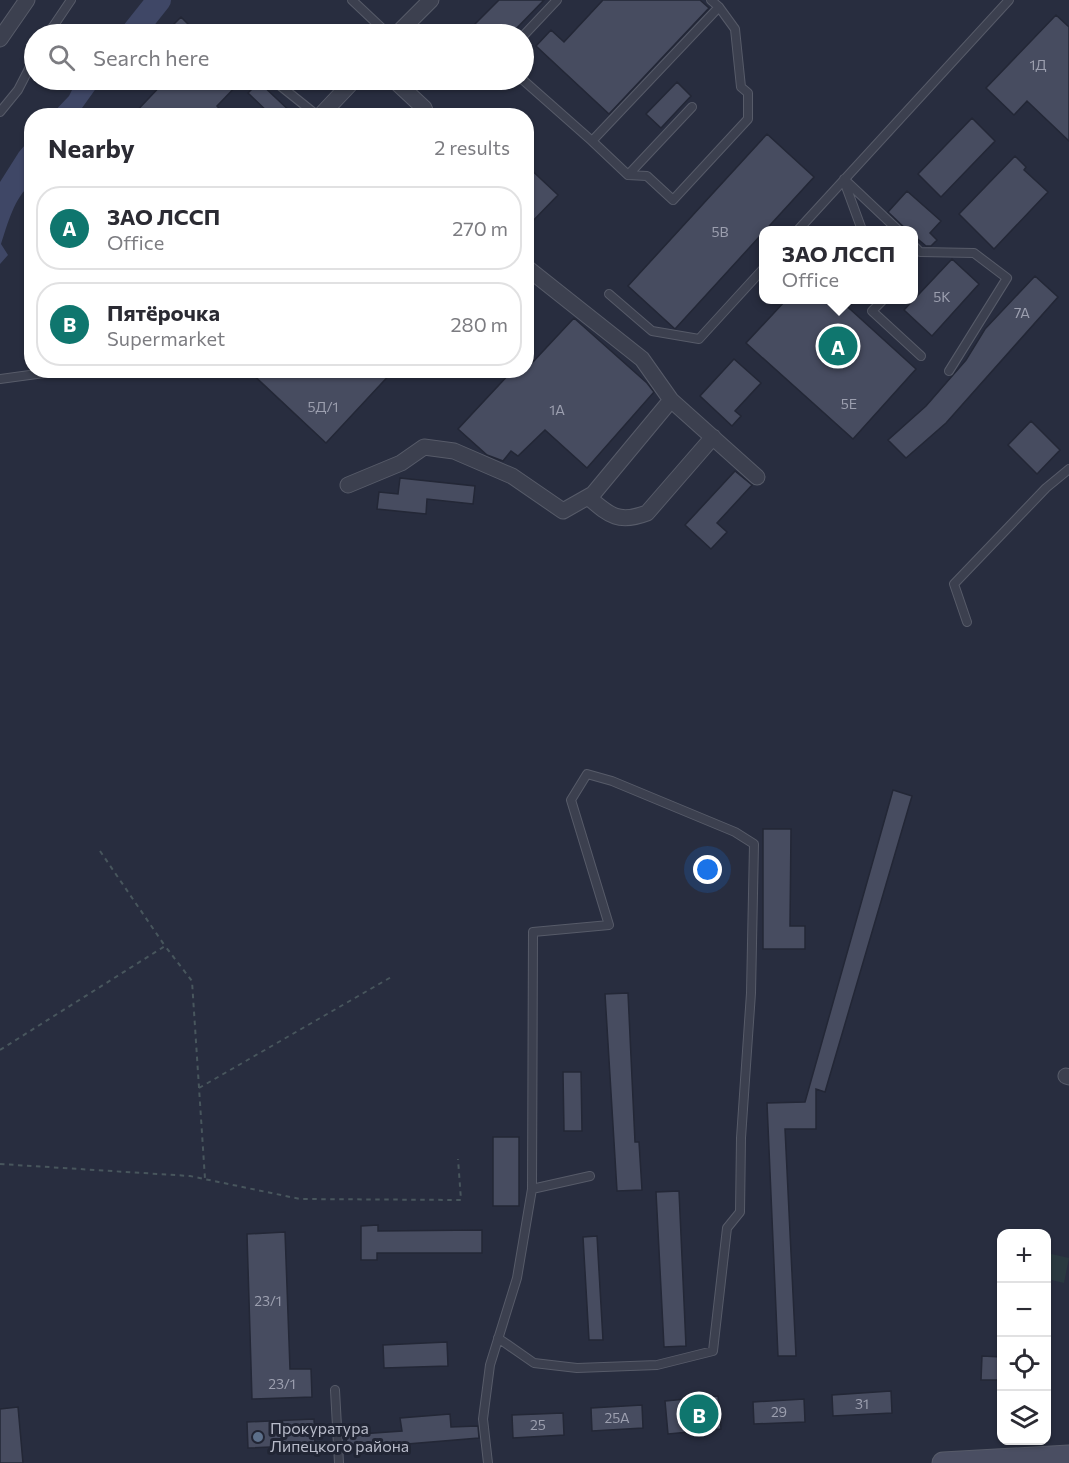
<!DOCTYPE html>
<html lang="en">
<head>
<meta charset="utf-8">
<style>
  :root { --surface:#fff; --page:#f7f7f7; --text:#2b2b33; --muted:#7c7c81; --line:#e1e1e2; --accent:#0f766e }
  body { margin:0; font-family:Commissioner,sans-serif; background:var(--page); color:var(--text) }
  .controls { position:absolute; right:18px; bottom:18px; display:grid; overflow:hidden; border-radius:12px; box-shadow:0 2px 4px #0004 }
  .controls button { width:54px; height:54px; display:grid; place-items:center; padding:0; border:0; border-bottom:2px solid var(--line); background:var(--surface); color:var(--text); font:30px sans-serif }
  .you { position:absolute; left:708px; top:870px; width:21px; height:21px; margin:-15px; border:4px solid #fff; border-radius:50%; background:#1a73e8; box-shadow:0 0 0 9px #1a73e833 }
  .badge { display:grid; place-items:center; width:39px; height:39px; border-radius:50%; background:var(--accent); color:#fff; font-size:20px; font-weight:700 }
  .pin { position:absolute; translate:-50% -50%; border:3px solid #fff; box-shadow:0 2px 6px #0006 }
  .popup { position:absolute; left:759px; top:226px; width:159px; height:78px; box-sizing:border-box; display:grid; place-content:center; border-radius:12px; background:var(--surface); filter:drop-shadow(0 2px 4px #0005); font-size:20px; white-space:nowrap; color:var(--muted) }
  .popup b { font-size:22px; color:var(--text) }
  .popup::after { content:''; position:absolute; left:50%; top:100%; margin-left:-12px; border:12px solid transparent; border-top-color:var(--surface) }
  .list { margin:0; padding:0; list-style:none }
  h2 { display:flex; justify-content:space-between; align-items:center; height:78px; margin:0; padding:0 24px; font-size:26px }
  h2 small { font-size:20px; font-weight:400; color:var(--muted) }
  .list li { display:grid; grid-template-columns:39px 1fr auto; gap:18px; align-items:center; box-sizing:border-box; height:84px; margin:0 12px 12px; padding:0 12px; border:2px solid var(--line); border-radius:24px }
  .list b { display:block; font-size:22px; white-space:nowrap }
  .list p { margin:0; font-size:20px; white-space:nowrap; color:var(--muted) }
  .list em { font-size:20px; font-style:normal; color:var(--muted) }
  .icon { flex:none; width:33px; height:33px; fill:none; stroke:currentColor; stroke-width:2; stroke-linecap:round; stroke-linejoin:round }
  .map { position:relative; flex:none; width:1069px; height:1463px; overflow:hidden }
  .search { position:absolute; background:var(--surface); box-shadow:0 2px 4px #0004; left:24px; top:24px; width:510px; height:66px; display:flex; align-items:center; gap:15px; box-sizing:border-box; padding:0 21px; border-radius:33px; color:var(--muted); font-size:22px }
  .panel { position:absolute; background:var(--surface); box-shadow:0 2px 4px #0004; left:24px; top:108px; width:510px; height:270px; border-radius:24px }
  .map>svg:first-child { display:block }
  .green { fill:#2a3940 }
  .water { fill:#3f4766 }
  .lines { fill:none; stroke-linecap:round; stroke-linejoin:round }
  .river { stroke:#3f4766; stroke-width:24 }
  .building { fill:#474c60; stroke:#232736; stroke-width:1.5 }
  .lane-casing { stroke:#575b69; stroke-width:10 }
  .street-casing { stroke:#575b69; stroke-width:17 }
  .secondary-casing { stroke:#575b69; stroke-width:23 }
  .path { stroke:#48565d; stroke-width:2; stroke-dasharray:4.5 4.5; stroke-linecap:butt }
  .lane { stroke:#3c404f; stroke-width:8 }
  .street { stroke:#3c404f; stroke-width:15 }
  .secondary { stroke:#4a4e62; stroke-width:21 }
  .service-dot { fill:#5c6f8a; stroke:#212534; stroke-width:2 }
  .labels { text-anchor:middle; stroke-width:6; stroke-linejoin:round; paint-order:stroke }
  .number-label { font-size:14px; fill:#9c9faf }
  .poi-label { font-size:16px; fill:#b8bbc9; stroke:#212534; text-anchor:start }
</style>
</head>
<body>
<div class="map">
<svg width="1069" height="1463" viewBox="0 0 1069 1463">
  <rect width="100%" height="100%" fill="#282d3f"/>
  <path class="green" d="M1047 1253 1069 1258 1064 1283 1047 1279Z"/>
  <path class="water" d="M145 7 159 14 132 34H113Z
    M77 80H102L77 115H51L69 96Z
    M31 138V185C15 195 7 226 1 244L8 255 0 264V182L19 152Z"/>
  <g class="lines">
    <path class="river" d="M132 34 159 0"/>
  </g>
  <path class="building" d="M499 0H544L511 34H465Z
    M603 0H700L709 8 609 114 536 46 551 30 564 42Z
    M1056 15 1069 27V141L1027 101 1014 115 986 88Z
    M181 17 188 24 178 34H164Z
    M166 80H242L217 106 226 116H132Z
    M259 82 295 116H272L248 93Z
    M677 82 691 96 661 128 646 114Z
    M972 118 995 141 941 197 918 174Z
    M767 134 814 177 675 329 628 286Z
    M1015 156 1026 167 1024 170 1048 192 994 249 959 214Z
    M526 165 558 195 526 228Z
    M907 191 941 221 930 233 937 240 931 246H926L913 235V231H908L888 212Z
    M952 259 979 284 932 336 904 310Z
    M1035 276 1058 297 946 423 906 458 888 440 926 406 966 360 985 329Z
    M786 300H840L916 369 853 439 746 343Z
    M574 318 647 383 654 392 587 468 545 430 518 456 511 451 503 461 487 455 458 429 513 370H526V361L531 364Z
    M734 359 761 383 735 411 741 416 732 426 700 396Z
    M248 370H394L326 443Z
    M1031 421 1060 450 1037 474 1008 445Z
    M735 471 752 485 717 523 727 532 711 549 685 525Z
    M400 478 475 486 473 504 427 499 426 514 377 509 379 492 398 494Z
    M893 790 912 796 825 1092 816 1089V1129H785L796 1356H778L767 1103 805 1102Z
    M763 829H791L790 926H805V949H763Z
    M628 993 635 1142H639L642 1190 617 1191 605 994Z
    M563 1072H581L582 1131H564Z
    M493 1137H519V1206H493Z
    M679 1191 686 1346 664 1347 656 1192Z
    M378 1225V1231L482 1230V1253H377V1260H361V1226Z
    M285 1232 290 1369H311L312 1397 252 1399 247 1234Z
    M597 1236 603 1340H589L583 1237Z
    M447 1342 448 1366 384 1368 383 1345Z
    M982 1356 1002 1357V1380H981Z
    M891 1391 892 1413 833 1416 832 1395Z
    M718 1396 721 1429 668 1434 665 1401Z
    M804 1399 805 1422 754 1424 753 1402Z
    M642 1405 643 1428 592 1431 591 1408Z
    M18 1407 23 1463H0V1409Z
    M563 1413 564 1435 513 1438 512 1415Z
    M450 1414 451 1427 478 1426 479 1438 347 1449 346 1435 402 1431 400 1418Z
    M314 1419 315 1445 248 1448 247 1422Z"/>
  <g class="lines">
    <defs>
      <path id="lane" d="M352 0 388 34
        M48 34 71 0
        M524 35 557 0
        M273 80 318 116
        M523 80 592 141 719 7 711 0
        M0 112 18 90 34 59
        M592 141 628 175 647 176 673 200 748 119V93L741 87 735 29 719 7
        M628 175 692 107
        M844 179 898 230
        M844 181 862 230
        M798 230 1009 0
        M913 245 920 252 974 253 1007 278 949 371
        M609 294 652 331 699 339 763 269
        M883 300 872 311 921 356
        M0 379 66 370
        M967 622 954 584 1046 488 1069 469
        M498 1338 534 1363 577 1368 657 1365 713 1351 727 1228 740 1212 741 1138 751 993 754 844 735 832 612 781 587 774 571 800 609 925 533 932 532 1189
        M335 1390 339 1463
        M488 1463 483 1419 490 1365 517 1278 532 1189 590 1176"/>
      <path id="street" d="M397 34 431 0
        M0 39 27 0
        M394 80 424 108 427 116
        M320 116 354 80
        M526 267 642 359 671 400 757 477
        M348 485 401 463 424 447 454 451 512 476 563 511 593 494 671 400
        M588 497C609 515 618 524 647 513L713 437
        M1066 1076 1069 1077"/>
      <path id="secondary" d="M943 1463 1069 1456"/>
    </defs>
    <use href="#lane" class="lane-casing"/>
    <use href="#street" class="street-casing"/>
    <use href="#secondary" class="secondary-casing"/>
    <path class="path" d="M100 851 165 946
      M0 1050 165 946 192 981 205 1179
      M199 1088 393 976
      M0 1164 190 1176 300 1199 461 1200 458 1159"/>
    <use href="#lane" class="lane"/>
    <use href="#street" class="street"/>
    <use href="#secondary" class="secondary"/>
  </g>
  <circle class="service-dot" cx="258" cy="1437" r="6"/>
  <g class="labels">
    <g class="number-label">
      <text x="1038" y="70">1Д</text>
      <text x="720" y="237">5В</text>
      <text x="942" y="302">5К</text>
      <text x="1022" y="318">7А</text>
      <text x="849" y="409">5Е</text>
      <text x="323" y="412">5Д/1</text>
      <text x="557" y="415">1А</text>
      <text x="268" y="1306">23/1</text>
      <text x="282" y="1389">23/1</text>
      <text x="862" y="1409">31</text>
      <text x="779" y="1417">29</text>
      <text x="617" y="1423">25А</text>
      <text x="538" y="1430">25</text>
    </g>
    <g class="poi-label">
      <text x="270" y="1434">Прокуратура<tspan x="270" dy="18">Липецкого района</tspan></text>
    </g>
  </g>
</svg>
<div class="controls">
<button>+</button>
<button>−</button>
<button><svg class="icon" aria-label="locate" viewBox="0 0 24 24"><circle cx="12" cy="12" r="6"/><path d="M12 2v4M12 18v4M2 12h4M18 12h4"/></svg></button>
<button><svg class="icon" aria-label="layers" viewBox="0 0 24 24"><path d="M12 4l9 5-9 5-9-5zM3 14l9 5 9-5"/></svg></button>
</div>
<div class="you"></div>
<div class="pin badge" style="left:838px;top:346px">A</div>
<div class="popup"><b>ЗАО ЛССП</b>Office</div>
<div class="pin badge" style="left:699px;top:1414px">B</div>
<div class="search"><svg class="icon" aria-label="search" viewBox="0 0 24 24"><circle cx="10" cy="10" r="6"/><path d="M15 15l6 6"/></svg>Search here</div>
<section class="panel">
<h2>Nearby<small>2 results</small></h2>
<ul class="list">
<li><span class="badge">A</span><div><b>ЗАО ЛССП</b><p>Office</p></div><em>270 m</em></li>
<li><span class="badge">B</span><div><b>Пятёрочка</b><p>Supermarket</p></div><em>280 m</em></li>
</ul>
</section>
</div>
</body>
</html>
